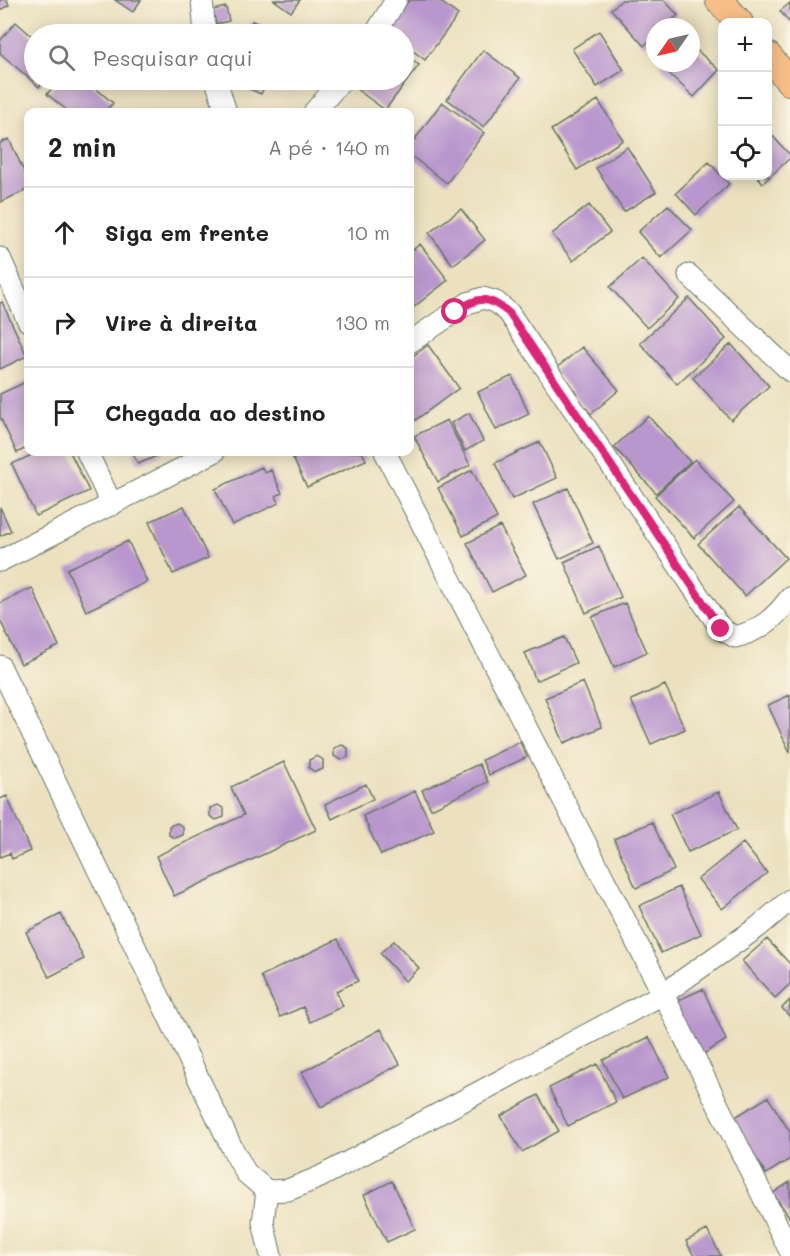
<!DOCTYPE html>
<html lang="pt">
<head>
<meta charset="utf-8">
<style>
  :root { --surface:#fff; --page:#f6f6f6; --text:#222; --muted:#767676; --line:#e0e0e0 }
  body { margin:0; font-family:Mali,sans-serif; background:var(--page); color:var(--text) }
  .controls { position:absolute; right:18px; top:18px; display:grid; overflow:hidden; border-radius:12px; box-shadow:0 3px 15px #0003 }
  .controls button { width:54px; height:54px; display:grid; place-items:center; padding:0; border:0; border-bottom:2px solid var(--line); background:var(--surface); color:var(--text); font:30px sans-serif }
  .compass { position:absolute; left:646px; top:18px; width:54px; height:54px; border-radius:50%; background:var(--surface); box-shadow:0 3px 15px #0003; rotate:236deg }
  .stop { position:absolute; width:18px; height:18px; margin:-14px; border:4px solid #db2777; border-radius:50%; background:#fff }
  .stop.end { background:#db2777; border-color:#fff; box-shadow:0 2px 6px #0008 }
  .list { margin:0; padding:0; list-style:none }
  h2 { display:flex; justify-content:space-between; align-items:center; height:78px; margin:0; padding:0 24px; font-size:26px }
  h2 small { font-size:20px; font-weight:400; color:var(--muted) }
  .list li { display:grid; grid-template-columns:39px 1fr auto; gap:18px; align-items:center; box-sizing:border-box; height:90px; padding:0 24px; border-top:2px solid var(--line) }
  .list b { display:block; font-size:22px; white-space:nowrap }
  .list em { font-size:20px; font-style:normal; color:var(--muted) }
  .icon { flex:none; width:33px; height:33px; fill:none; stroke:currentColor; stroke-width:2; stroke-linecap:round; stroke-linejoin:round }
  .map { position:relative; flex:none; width:790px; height:1256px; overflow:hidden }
  .search { position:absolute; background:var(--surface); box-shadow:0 3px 15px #0003; left:24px; top:24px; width:390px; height:66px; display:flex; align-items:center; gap:15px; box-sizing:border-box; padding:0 21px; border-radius:33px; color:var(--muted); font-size:22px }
  .panel { position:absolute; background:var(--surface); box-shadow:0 3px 15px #0003; left:24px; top:108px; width:390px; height:348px; border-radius:12px }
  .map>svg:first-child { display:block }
  .building { fill:#b997ce }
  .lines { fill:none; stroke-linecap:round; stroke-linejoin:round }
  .minor-casing { stroke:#667665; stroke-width:23 }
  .major-casing { stroke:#667665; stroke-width:29 }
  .minor { stroke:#fff; stroke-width:21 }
  .major { stroke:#f7be88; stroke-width:27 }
  .route { stroke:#db2777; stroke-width:8 }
</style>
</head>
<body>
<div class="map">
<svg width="790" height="1256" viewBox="0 0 790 1256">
  <rect width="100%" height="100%" fill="#fcf5e5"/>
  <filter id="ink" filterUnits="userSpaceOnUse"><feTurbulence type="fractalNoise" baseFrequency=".0167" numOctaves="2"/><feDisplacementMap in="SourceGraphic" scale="12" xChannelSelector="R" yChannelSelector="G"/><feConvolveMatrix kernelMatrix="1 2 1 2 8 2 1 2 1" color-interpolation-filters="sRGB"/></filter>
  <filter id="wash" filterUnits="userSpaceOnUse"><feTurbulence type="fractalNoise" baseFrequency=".008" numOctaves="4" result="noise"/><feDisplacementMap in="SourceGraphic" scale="24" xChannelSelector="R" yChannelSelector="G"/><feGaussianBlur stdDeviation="1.35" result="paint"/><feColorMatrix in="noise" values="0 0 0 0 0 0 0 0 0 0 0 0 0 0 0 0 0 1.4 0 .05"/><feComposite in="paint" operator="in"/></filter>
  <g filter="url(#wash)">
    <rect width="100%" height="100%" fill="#ebe1bf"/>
    <g id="blocks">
      <path class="building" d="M0 0H7L9 5 0 10Z
        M115 0H141L133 12Z
        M274 0H300L291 12Z
        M409 0H438L458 15 425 60 404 44V34H390L386 31Z
        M622 0H664L678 15 665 27H655V36L644 46 611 9Z
        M790 3V23L780 11Z
        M226 7 229 21 216 24 213 10Z
        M252 21 282 34H246Z
        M16 22 34 38V80H45L39 87 0 53V41Z
        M599 31 624 70 597 87 572 49Z
        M691 45 719 70 694 97 658 63H691Z
        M483 50 520 78 484 127 447 99Z
        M404 54 419 65 385 110 348 83 351 80H404Z
        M60 80H86L113 103 104 112H69L47 94Z
        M228 80H267L261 94Z
        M598 100 623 140 577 170 551 130Z
        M442 102 484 133 447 183 410 155V146Z
        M768 131 790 155V158L763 183 757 176H768Z
        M9 139 28 180V189L1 202 0 143Z
        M627 147 656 192 624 212 596 168Z
        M709 162 729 184 696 215 676 193Z
        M589 205 610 232 573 261 552 234Z
        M668 205 692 230 661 258 638 232Z
        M461 209 485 240 453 265 429 233Z
        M420 244 448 280 410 310V252Z
        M642 258 679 299 647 328 610 287Z
        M689 298 726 339 677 384 640 343Z
        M2 302 27 356 0 369V303Z
        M731 344 769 386 731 420 693 378Z
        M428 345 459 388 410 424V358Z
        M582 347 619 390 591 414 554 370Z
        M512 376 529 414 496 430 478 392Z
        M28 381V447L17 453 0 417V394Z
        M469 413 483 441 465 451 451 423Z
        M648 416 690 462 656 493 614 447Z
        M447 420 470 465 438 482 414 436Z
        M540 442 557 478 512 499 495 463Z
        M38 452H70L89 491 36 516 12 464Z
        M132 452H166L138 464Z
        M295 452H362L366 460 307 487 291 454Z
        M695 459 734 502 694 538 655 496Z
        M262 467 265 473 271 470 282 493 276 496 279 503 232 525 215 489Z
        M472 470 497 518 463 536 438 488Z
        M568 488 593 543 559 559 533 504Z
        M184 506 208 558 173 574 149 522Z
        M0 507 11 531 0 536Z
        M739 507 786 558 745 596 698 544Z
        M500 526 526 575 492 592 467 543Z
        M128 541 147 582 86 611 67 569Z
        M599 546 621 597 586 613 564 562Z
        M32 588 59 646 21 664 0 620V603Z
        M625 603 647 652 614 667 592 617Z
        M564 637 576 663 536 681 525 653Z
        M583 682 602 727 564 743 545 698Z
        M665 685 685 729 651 744 631 700Z
        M790 695V753L768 705Z
        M520 742 527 757 489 775 482 760Z
        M342 745 348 748V757L341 760 334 756V748Z
        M317 756 323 760V769L315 772 309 768V760Z
        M284 762 316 830 174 896 156 856 244 815 231 787Z
        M479 764 488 782 431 809 422 790Z
        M366 784 373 799 332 819 325 804Z
        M415 791 434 831 381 855 363 816Z
        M719 792 737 830 688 852 670 814Z
        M7 796 30 851 12 859 10 853 0 857V799Z
        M218 805 224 809V817L216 820 210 816V808Z
        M652 822 674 870 636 888 614 839Z
        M177 823 183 827V835L175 838 169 835V826Z
        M743 843 767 873 722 909 698 879Z
        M679 887 701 934 661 953 639 906Z
        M61 914 84 959 49 977 26 932Z
        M338 939 358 981 336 991 343 1006 310 1022 303 1007 280 1017 261 976Z
        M767 939 790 964V984L775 998 742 961Z
        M394 941 419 968 405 981 380 953Z
        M703 989 726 1040 696 1059 672 1003Z
        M790 1000V1017L782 1008Z
        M381 1029 400 1064 321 1107 302 1072Z
        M649 1037 669 1077 622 1099 603 1060Z
        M597 1064 616 1102 568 1126 549 1088Z
        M538 1095 559 1131 522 1152 501 1116Z
        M768 1097 790 1132V1159L766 1174 732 1119Z
        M392 1181 415 1229 387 1242 364 1195Z
        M790 1182V1218L773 1193Z
        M707 1230 721 1256H694L686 1241Z"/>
    </g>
  </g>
  <g filter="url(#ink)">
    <use href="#blocks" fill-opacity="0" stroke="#667665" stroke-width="1.5"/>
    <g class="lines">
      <defs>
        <path id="minor" d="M202 0 205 34
          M375 34 396 0
          M216 80 226 112
          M314 112 342 80
          M0 258 28 321
          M689 275 790 371
          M410 342 468 303 483 298 496 302 509 313 721 629 735 637C760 631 775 618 790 598
          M87 452 112 505
          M385 452 663 994 790 1251
          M0 561 214 452
          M0 666 232 1148 246 1173 267 1191 288 1190 320 1177 663 994 758 927 790 900
          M267 1191 263 1222 271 1256"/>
        <path id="major" d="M719 0 739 22
          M768 56 790 82"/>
      </defs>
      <use href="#minor" class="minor-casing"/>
      <use href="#major" class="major-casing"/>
      <use href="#minor" class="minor"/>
      <use href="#major" class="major"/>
    </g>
  </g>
  <g class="lines" filter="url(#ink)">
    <path class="route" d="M455 312C479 296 487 295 509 313L721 629"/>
  </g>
</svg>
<div class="controls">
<button>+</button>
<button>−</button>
<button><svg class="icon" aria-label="locate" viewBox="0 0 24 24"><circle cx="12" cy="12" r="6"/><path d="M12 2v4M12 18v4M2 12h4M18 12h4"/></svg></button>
</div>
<svg class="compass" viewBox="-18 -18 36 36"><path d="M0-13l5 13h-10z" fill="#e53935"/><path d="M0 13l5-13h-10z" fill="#767676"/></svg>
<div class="stop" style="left:455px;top:312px"></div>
<div class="stop end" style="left:721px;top:629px"></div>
<div class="search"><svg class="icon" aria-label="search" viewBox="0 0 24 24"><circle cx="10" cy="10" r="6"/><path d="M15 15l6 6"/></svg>Pesquisar aqui</div>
<section class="panel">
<h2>2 min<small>A pé · 140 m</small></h2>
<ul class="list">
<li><svg class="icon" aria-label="ahead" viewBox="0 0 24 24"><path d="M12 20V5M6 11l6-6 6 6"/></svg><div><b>Siga em frente</b></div><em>10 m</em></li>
<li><svg class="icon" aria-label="right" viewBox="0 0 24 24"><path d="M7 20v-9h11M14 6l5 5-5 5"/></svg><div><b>Vire à direita</b></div><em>130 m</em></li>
<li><svg class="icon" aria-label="arrive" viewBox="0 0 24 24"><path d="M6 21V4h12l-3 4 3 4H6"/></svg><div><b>Chegada ao destino</b></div></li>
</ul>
</section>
</div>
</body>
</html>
